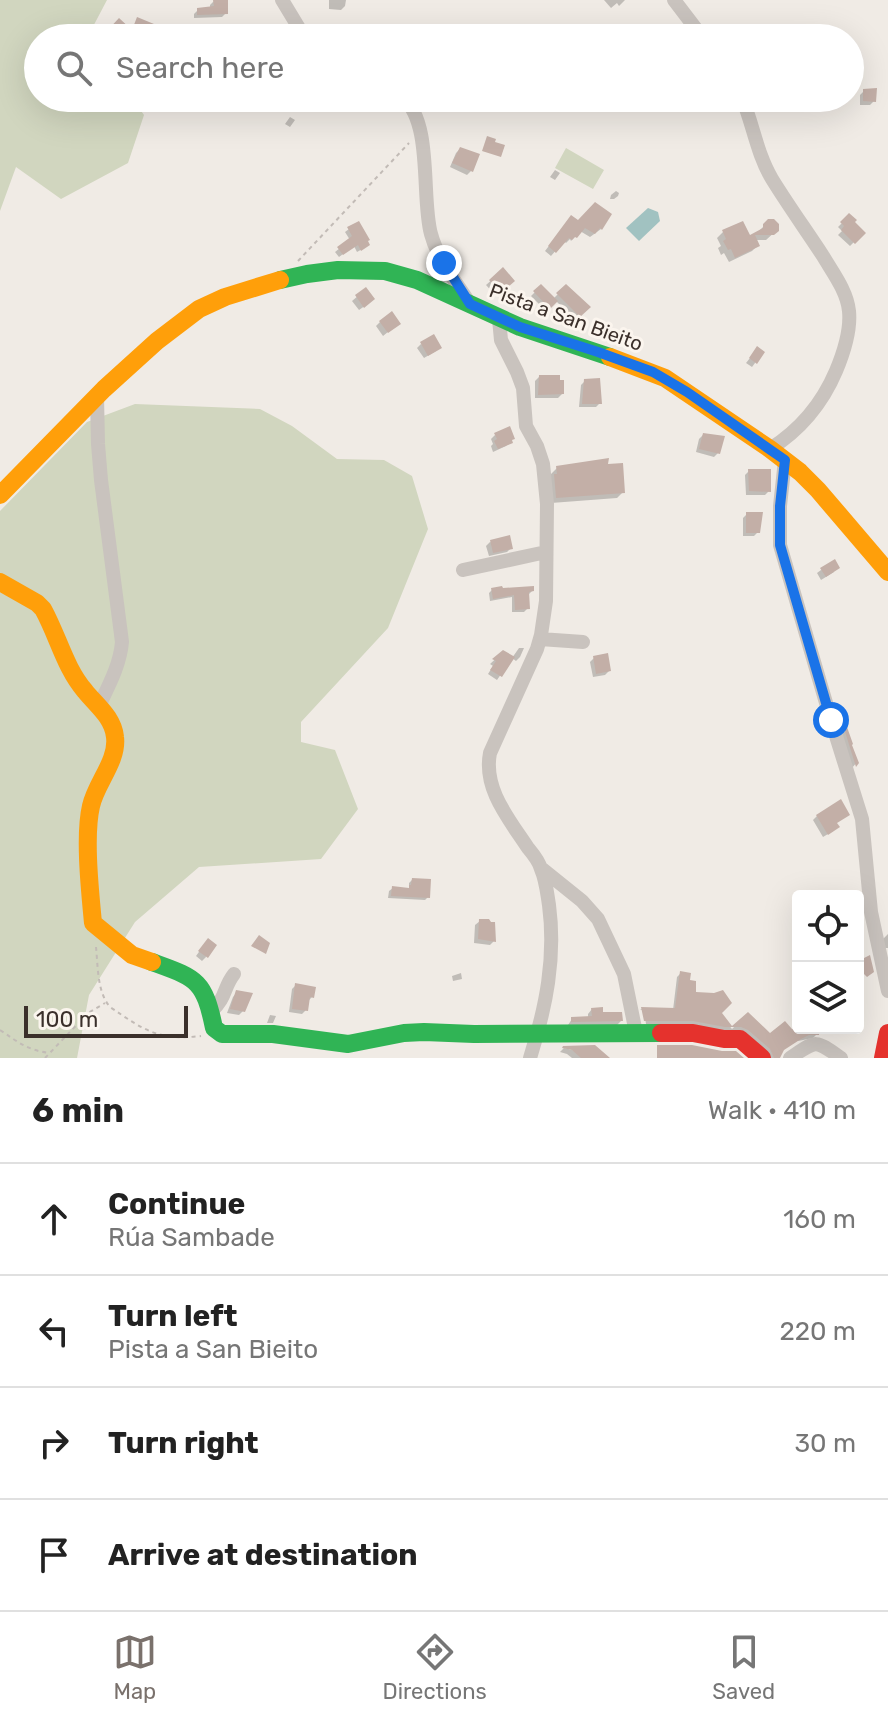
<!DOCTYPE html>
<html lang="en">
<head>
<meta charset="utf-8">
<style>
  :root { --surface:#fff; --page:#f2f2f2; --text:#222; --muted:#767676; --line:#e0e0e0; --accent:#7a716c }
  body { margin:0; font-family:Rubik,sans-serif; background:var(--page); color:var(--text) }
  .controls { position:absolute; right:24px; bottom:24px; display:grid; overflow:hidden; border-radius:8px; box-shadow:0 8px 32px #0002 }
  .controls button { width:72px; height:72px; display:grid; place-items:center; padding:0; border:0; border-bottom:2px solid var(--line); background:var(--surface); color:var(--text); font:40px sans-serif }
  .scale { position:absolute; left:24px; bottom:20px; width:164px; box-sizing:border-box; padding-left:8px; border:4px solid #3b302b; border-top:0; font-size:22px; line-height:28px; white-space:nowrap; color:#3b302b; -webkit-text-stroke:6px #fbf5ee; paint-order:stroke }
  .stop { position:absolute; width:24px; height:24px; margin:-18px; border:6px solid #1a73e8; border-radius:50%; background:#fff }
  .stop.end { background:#1a73e8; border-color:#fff; box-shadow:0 2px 8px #0008 }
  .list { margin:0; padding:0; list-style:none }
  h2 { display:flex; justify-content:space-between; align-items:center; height:104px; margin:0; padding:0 32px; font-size:34px }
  h2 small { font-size:26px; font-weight:400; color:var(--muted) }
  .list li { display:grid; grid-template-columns:52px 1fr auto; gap:24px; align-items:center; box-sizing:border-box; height:112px; padding:0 32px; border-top:2px solid var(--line) }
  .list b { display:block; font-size:30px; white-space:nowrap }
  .list p { margin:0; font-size:26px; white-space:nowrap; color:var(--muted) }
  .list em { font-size:26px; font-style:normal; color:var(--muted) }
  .icon { flex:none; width:44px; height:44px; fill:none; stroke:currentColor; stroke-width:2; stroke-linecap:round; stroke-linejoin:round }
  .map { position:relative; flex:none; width:888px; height:1058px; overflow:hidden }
  .search { position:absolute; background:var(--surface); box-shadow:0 8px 32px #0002; left:24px; right:24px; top:24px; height:88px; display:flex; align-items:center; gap:20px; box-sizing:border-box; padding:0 28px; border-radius:44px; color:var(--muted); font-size:30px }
  .sheet { height:552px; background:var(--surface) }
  nav { display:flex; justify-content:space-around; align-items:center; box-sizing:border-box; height:112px; border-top:2px solid var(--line); background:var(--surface); font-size:22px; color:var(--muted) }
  nav a { display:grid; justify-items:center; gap:4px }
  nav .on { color:var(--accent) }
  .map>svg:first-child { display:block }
  .green { fill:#d1d6bf }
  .water { fill:#a1c2c1 }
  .shadow { fill:#0003 }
  .building { fill:#c3afa7 }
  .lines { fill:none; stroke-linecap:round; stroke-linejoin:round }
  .path { stroke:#c2bbb6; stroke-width:2; stroke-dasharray:4 4; stroke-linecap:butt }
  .street { stroke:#c9c3be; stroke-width:14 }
  .fast { stroke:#30b455; stroke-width:18 }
  .slow { stroke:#ff9f0a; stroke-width:18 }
  .jam { stroke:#e5322d; stroke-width:18 }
  .route { stroke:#1a73e8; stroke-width:10 }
  .labels { text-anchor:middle; stroke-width:6; stroke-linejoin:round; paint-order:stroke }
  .street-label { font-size:20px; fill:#3b302b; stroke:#fbf5ee }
</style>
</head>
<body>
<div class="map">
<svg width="888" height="1058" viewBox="0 0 888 1058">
  <rect width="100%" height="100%" fill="#f0ebe5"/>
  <path class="green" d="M0 0H107L87 38H38V98H132L144 115 128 163 61 199 16 167 0 211Z
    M566 148 604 170 593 189 555 168Z
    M135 404 260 409 292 426 337 459 384 460 412 476 428 529 388 628 301 722V742L335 750 358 809 321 859 199 867 135 922 89 995 77 1058H0V511L87 422Z"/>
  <path class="water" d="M648 208 658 212 660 221 639 241 626 228Z"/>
  <path class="shadow" d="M329 0H346L345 6 341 10 329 9Z
    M604 0H625L619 6 617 3 611 8Z
    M214 1 226 13 222 17 194 18V14L198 10 210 8V5Z
    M138 20 147 38 103 37 119 21 131 31Z
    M864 91 874 101 870 105H860V95Z
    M290 117 295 120 290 127 285 124Z
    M460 149 471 171 467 175 450 167 456 153Z
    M555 170 560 173 555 180 550 177Z
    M616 191 619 193 618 196 614 199H610L611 195Z
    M609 214 601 229 590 237 580 231 571 241 570 239 566 243 564 241 551 256 545 251 568 221 578 223Z
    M849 216 863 233 850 246 838 235 842 231 838 227Z
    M769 221 777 230 766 240H755L758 245 752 251 729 262 724 253 721 255 718 248 721 246 717 238 723 232 749 237 758 232Z
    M349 229 364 248 357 252 354 246 339 257 335 252 350 240 345 232Z
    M503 270 512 281 496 296 486 285Z
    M541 286 553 299 566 286 588 307 575 320 556 301 546 311 531 296Z
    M365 290 369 303 359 310 352 301Z
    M380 322 394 327 383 336 376 326Z
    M421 344 436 351 424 358 417 348Z
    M754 353 755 363 752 367 746 363Z
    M539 377 562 394 558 398H535V381Z
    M585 381 600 403 596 407H579L581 385Z
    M495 435 510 442 506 446 493 452 491 446 493 444 491 439Z
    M703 435 718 453 714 457 696 452 699 439Z
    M606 466 623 492 617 498 551 503V474L557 468Z
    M749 471 769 491 765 495H746L745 475Z
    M747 514 758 532 754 536H743V518Z
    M490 542 511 548 507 552 489 556 486 546Z
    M821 570 834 572 821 580 817 573Z
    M492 590 532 591 529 594 528 608 524 612H512V597L490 601 489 593Z
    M519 648H524L520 657 516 661 512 658 497 680 488 674 493 666 490 664 503 652 512 658Z
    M594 658 609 671 605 675 593 677 590 662Z
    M842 728 844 732 846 730 857 762 852 768 840 730Z
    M817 816 835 824 833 831 823 837 813 820Z
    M412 880 428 897 425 900 388 898 389 891 393 888 409 890V883Z
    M480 921 494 941 490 945 474 943 475 925Z
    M888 934V948H885L883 939Z
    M204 945 206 957 202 961 196 956Z
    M461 973 462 979 453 981 452 976Z
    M681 973 694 994 719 1013 732 1029 748 1014 779 1053 778 1058H770L720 1030 646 1024 644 1010H640L642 1009 673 1010 677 977Z
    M296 985 312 997 307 1002 306 1010 302 1014 289 1012 292 989Z
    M237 992 243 1011 239 1015 227 1013 233 997Z
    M592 1009 601 1014 621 1021 617 1025H568L572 1019H588V1014Z
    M270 1015 276 1016 273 1023H267Z
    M800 1028H819L817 1034 813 1038 798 1041Z
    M564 1048 605 1058H572L567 1054 560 1052Z"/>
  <path class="building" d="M213 0H228V14L197 15V8L214 6Z
    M137 17 154 24 149 38H116L105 33 119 18 132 30Z
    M877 88 876 102 863 101V89Z
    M487 136 496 139 495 142 505 145 501 157 482 151Z
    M460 147 480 154 473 172 452 163Z
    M595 202 612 214 602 230 600 228 595 234 585 228 577 238 575 237 572 240 569 238 556 253 548 246 571 215 578 220Z
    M849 213 857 220 855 222 866 233 855 244 841 230 844 226 840 222Z
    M768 219H774L779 224V231L774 235H755L760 246 735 258 731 249 728 250 723 241 726 239 722 230 743 221 750 235 763 228V224Z
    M359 221 370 240 368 241 370 245 361 251 358 245 343 255 337 247 352 236 347 227Z
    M503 267 515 281 501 293 489 280Z
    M541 284 558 301 550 309 533 291Z
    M566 284 591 307 580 317 556 293Z
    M366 287 375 299 364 308 355 295Z
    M392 311 401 324 388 333 379 321Z
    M434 334 442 348 428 356 420 342Z
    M757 346 765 352 757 364 749 358Z
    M539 375H560V380H564V394L538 395Z
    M600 378 602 404H582L584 379Z
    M510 426 515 439 512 440 513 443 498 449 494 441 497 439 494 433Z
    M703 433 725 436 720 454 699 449Z
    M609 458 608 464 623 463 625 493 556 498 554 474H557L556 466Z
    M748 469H771V492L749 491Z
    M746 512H763L760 533H746Z
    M510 535 513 549 493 553 490 540Z
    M835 559 840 568 826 577 820 568Z
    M502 586 503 588 534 586V591L529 592 530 609 515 610 514 595 493 599 491 588Z
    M503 650 515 657 502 677 490 670 496 661 492 659Z
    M608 653 611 671 596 674 593 656Z
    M843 725 845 729 847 727 853 744 852 745 859 763 856 767Z
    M841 799 850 815 837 823 840 827 828 835 816 815Z
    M412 878 431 879 430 898 391 896 392 886 409 888V885H411Z
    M479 919H489L491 922H495L496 942 478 939Z
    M259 935 270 943 266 954 251 946Z
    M208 938 217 945 208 958 198 951Z
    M870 955 874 972 867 977 863 973 858 977V961Z
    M680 971 691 973 690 980 696 981V992L714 993 723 990 732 1003 722 1013 732 1026 748 1012 770 1033 785 1021 792 1029 820 1028 819 1035H809L801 1039 784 1050 780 1058H774L770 1049 748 1030 741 1027H725L693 1021H644L641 1007 675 1008Z
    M295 983 316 987 314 998 310 997 308 1011 292 1009Z
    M236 990 253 993 245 1012 230 1009Z
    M603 1007V1012H622L623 1021 571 1022V1017L592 1016 591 1008Z
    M595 1045 610 1058H581L572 1050 562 1048 563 1046Z
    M657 1045H692L722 1051H736L744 1058H657Z"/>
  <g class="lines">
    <path class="path" d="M298 261 409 143
      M96 947C98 966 97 992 110 1007 144 1030 158 1041 201 1036
      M0 1030C18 1042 27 1050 49 1053
      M45 1058 88 1013 105 1003"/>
    <path class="street" d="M282 0 305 38
      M674 0 703 38
      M403 98C433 122 421 199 431 234 438 260 456 282 470 304
      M742 98C753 124 757 154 772 179 788 205 806 230 823 256 833 273 847 291 849 311 851 331 844 352 836 371 822 404 800 430 770 449
      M499 319 501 340 517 372 523 388 526 426 537 446 543 464 547 504 546 601 541 635 537 649 490 753C483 789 509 819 528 848 533 854 539 861 541 869 546 880 547 893 549 905 556 958 546 1007 530 1058
      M97 396 98 444 101 480 122 642C120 665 109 685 99 706
      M785 460 780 506V545L831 720 862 819 871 912 888 991
      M463 570 546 552
      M540 639 583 642
      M541 868 582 901 598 919 624 974 636 1033
      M211 1012C227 997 223 988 234 974
      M790 1058C817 1040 814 1039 841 1058"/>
    <path class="fast" d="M280 280 307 274 338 270 385 271 417 280 520 327 610 357
      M152 962C196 978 204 979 214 1028L222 1034H273L348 1044 404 1033 424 1032 474 1034 661 1033"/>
    <path class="slow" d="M610 357 665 378 770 449 800 472 818 490 888 572
      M0 495 104 389 157 341 199 309 225 297 280 280
      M0 582 37 603 43 609C58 636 65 668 85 691 96 705 113 717 115 737 118 761 96 783 91 806 84 836 90 891 93 923L132 955 152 962"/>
    <path class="jam" d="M661 1033H693L724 1039H740L762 1058
      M883 1058 888 1033"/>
  </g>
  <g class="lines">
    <path class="route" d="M444 263 470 304 520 327 598 352 653 372 687 392 785 460 780 506V545L831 720"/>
  </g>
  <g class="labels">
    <g class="street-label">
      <text transform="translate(566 317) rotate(20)" y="7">Pista a San Bieito</text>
    </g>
  </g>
</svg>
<div class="controls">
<button><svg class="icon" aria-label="locate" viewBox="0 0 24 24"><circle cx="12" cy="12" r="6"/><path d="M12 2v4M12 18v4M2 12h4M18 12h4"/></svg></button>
<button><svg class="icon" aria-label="layers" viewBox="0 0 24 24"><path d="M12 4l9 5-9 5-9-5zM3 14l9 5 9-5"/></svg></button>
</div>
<div class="scale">100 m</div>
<div class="stop" style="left:831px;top:720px"></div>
<div class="stop end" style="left:444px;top:263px"></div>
<div class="search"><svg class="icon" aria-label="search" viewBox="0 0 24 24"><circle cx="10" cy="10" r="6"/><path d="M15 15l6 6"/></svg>Search here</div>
</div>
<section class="sheet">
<h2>6 min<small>Walk · 410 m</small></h2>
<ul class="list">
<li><svg class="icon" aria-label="ahead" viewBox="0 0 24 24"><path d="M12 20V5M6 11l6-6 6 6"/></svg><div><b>Continue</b><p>Rúa Sambade</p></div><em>160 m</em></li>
<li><svg class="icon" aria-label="left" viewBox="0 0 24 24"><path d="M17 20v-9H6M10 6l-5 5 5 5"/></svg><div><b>Turn left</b><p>Pista a San Bieito</p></div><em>220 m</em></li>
<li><svg class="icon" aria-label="right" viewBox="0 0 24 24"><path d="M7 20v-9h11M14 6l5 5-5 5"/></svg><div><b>Turn right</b></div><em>30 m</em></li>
<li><svg class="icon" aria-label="arrive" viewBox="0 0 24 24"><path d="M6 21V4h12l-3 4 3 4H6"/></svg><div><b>Arrive at destination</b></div></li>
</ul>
</section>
<nav>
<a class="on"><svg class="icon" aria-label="map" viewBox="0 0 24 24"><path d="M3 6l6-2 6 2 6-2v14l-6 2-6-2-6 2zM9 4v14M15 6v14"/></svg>Map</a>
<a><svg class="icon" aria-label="directions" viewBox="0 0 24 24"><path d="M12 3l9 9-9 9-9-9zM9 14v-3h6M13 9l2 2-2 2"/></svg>Directions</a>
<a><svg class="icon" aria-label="saved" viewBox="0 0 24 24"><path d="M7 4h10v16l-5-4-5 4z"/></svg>Saved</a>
</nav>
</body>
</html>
